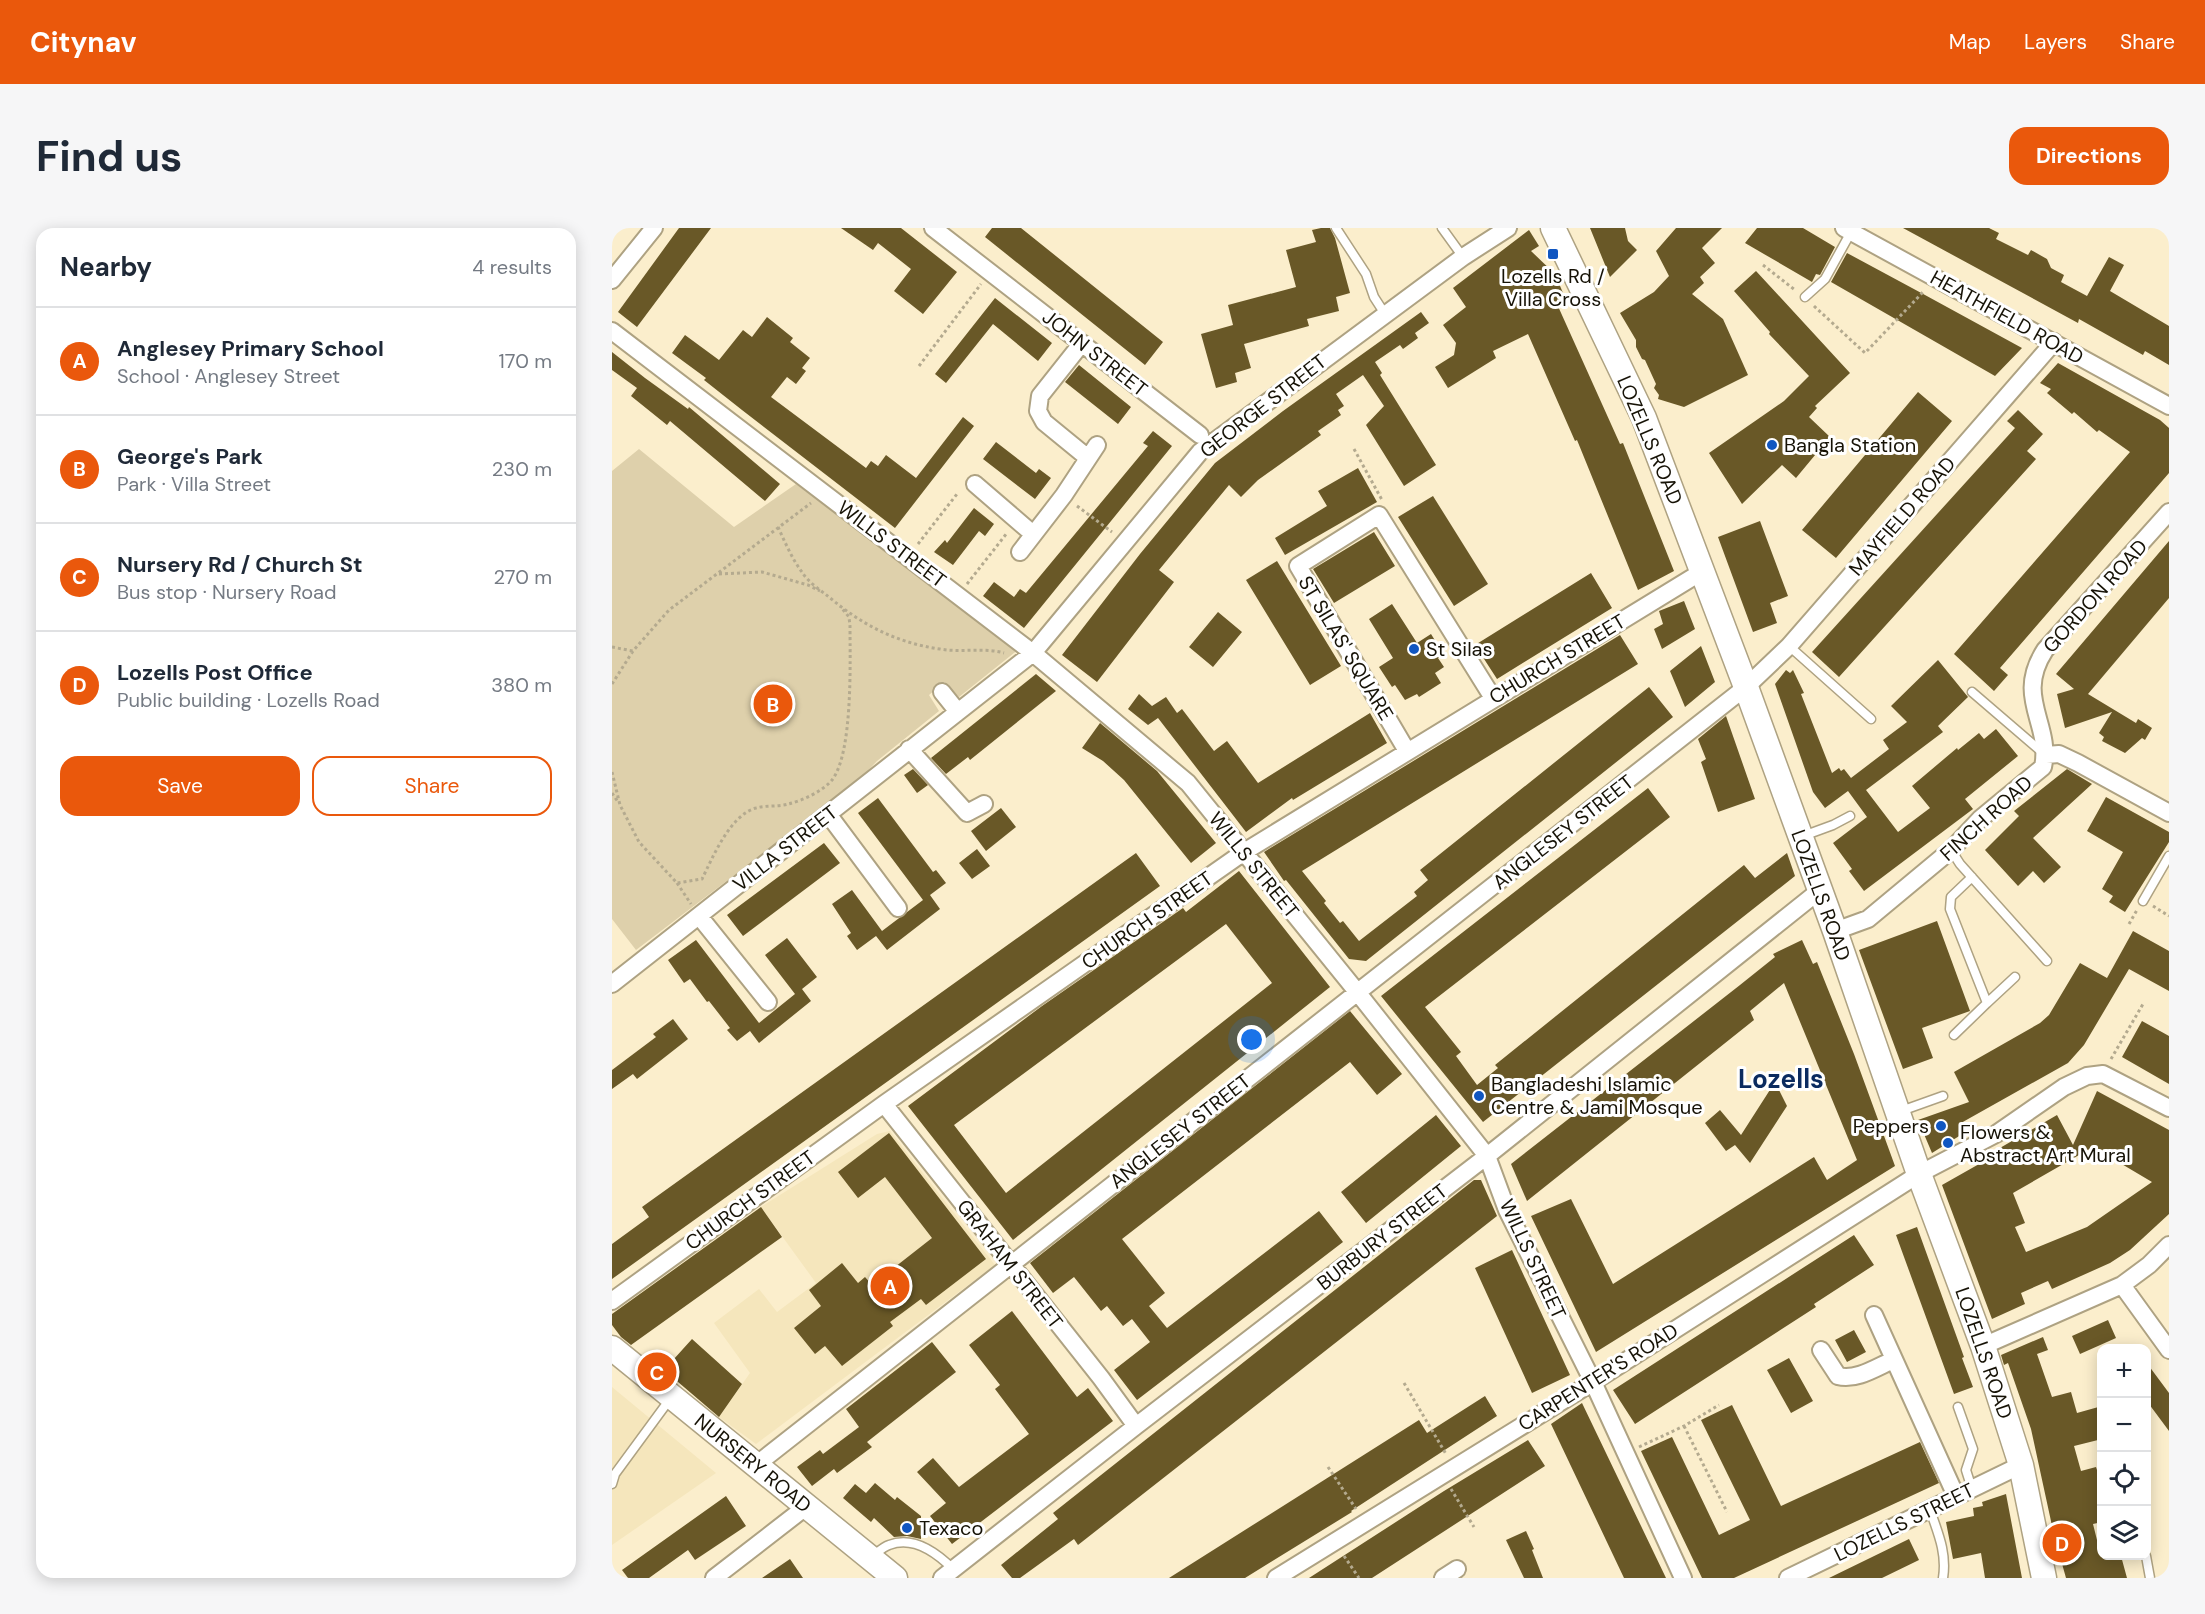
<!DOCTYPE html>
<html lang="en">
<head>
<meta charset="utf-8">
<style>
  :root { --surface:#fff; --page:#f6f6f7; --text:#1f2937; --muted:#747a83; --line:#e0e1e3; --accent:#ea580c }
  body { margin:0; font-family:"DM Sans",sans-serif; background:var(--page); color:var(--text) }
  .controls { position:absolute; right:18px; bottom:18px; display:grid; overflow:hidden; border-radius:12px; box-shadow:0 3px 15px #0003 }
  .controls button { width:54px; height:54px; display:grid; place-items:center; padding:0; border:0; border-bottom:2px solid var(--line); background:var(--surface); color:var(--text); font:30px sans-serif }
  .you { position:absolute; left:640px; top:812px; width:21px; height:21px; margin:-15px; border:4px solid #fff; border-radius:50%; background:#1a73e8; box-shadow:0 0 0 9px #1a73e833 }
  .badge { display:grid; place-items:center; width:39px; height:39px; border-radius:50%; background:var(--accent); color:#fff; font-size:20px; font-weight:700 }
  .pin { position:absolute; translate:-50% -50%; border:3px solid #fff; box-shadow:0 2px 6px #0006 }
  .list { margin:0; padding:0; list-style:none }
  h2 { display:flex; justify-content:space-between; align-items:center; height:78px; margin:0; padding:0 24px; font-size:26px }
  h2 small { font-size:20px; font-weight:400; color:var(--muted) }
  .list li { display:grid; grid-template-columns:39px 1fr auto; gap:18px; align-items:center; box-sizing:border-box; height:108px; padding:0 24px; border-top:2px solid var(--line) }
  .list b { display:block; font-size:22px; white-space:nowrap }
  .list p { margin:0; font-size:20px; white-space:nowrap; color:var(--muted) }
  .list em { font-size:20px; font-style:normal; color:var(--muted) }
  .actions { display:flex; gap:12px; padding:18px 24px }
  .actions a { flex:1; padding:14px 0; border:2px solid var(--accent); border-radius:18px; text-align:center; font-size:21px; color:var(--accent) }
  .actions .main { background:var(--accent); color:#fff }
  .icon { flex:none; width:33px; height:33px; fill:none; stroke:currentColor; stroke-width:2; stroke-linecap:round; stroke-linejoin:round }
  .map { position:relative; flex:none; width:1557px; height:1350px; overflow:hidden; border-radius:18px }
  header { display:flex; align-items:center; gap:36px; box-sizing:border-box; height:84px; padding:0 30px; background:var(--accent); color:#fff }
  header strong { font-size:28px }
  nav { display:flex; gap:33px; margin-inline-start:auto; font-size:21px }
  .intro { display:flex; align-items:center; justify-content:space-between; box-sizing:border-box; height:144px; padding:0 36px }
  h1 { margin:0; font-size:42px }
  .button { padding:15px 27px; border-radius:18px; background:var(--accent); color:#fff; font-size:21px; font-weight:700 }
  main { display:flex; gap:36px; padding:0 36px }
  aside { flex:1; background:var(--surface); border-radius:18px; box-shadow:0 3px 15px #0003 }
  .map>svg:first-child { display:block }
  .built { fill:#f5e6bc }
  .green { fill:#ded0ab }
  .building { fill:#695827; fill-rule:evenodd }
  .lines { fill:none; stroke-linecap:round; stroke-linejoin:round }
  .lane-casing { stroke:#aea282; stroke-width:11 }
  .street-casing { stroke:#aea282; stroke-width:20 }
  .secondary-casing { stroke:#aea282; stroke-width:27 }
  .path { stroke:#b4aa8f; stroke-width:3; stroke-dasharray:3 3; stroke-linecap:butt }
  .lane { stroke:#fff; stroke-width:8 }
  .street { stroke:#fff; stroke-width:16 }
  .secondary { stroke:#fff; stroke-width:24 }
  .poi-dot { fill:#1056c1; stroke:#fff; stroke-width:2 }
  .labels { text-anchor:middle; stroke-width:6; stroke-linejoin:round; paint-order:stroke }
  .poi-label { font-size:20px; fill:#161206; stroke:#fff; text-anchor:start }
  .street-label { font-size:20px; fill:#161206; stroke:#fff }
  .district-label { font-size:26px; font-weight:bold; fill:#0b2b5f; stroke:#fff }
</style>
</head>
<body>
<header>
<strong>Citynav</strong>
<nav><a>Map</a><a>Layers</a><a>Share</a></nav>
</header>
<div class="intro"><h1>Find us</h1><a class="button">Directions</a></div>
<main>
<aside>
<h2>Nearby<small>4 results</small></h2>
<ul class="list">
<li><span class="badge">A</span><div><b>Anglesey Primary School</b><p>School · Anglesey Street</p></div><em>170 m</em></li>
<li><span class="badge">B</span><div><b>George's Park</b><p>Park · Villa Street</p></div><em>230 m</em></li>
<li><span class="badge">C</span><div><b>Nursery Rd / Church St</b><p>Bus stop · Nursery Road</p></div><em>270 m</em></li>
<li><span class="badge">D</span><div><b>Lozells Post Office</b><p>Public building · Lozells Road</p></div><em>380 m</em></li>
</ul>
<div class="actions"><a class="main">Save</a><a>Share</a></div>
</aside>
<div class="map">
<svg width="1557" height="1350" viewBox="0 0 1557 1350">
  <rect width="100%" height="100%" fill="#fbeecc"/>
  <path class="built" d="M278 903 383 1037 144 1216 107 1189 138 1145 102 1095 147 1061 165 1084 204 1055 149 979 265 906Z
    M0 1159 104 1245 0 1317Z"/>
  <path class="green" d="M27 221 122 299 184 256 407 421 347 469 332 454 317 467 327 483 265 533 247 552 24 722 0 691V243Z"/>
  <path class="building" d="M67 0H99L25 99 6 84Z
    M229 0H289L345 44 311 86 282 63 299 41 266 15 261 22Z
    M380 0H409L551 114 533 137 373 9Z
    M709 0H718L723 10 738 65 724 69 727 83 695 91 697 98 632 116 639 140 623 145 625 154 604 160 589 106 621 97 616 77 684 59 674 22 704 14 700 2Z
    M978 0H1013L1016 13 1025 22 998 49Z
    M1064 0H1110L1090 20 1103 35 1088 49 1092 55 1080 66 1111 91 1136 147 1072 179 1046 171 1047 167 1042 160 1044 156 1033 132 1030 131 1024 119V112L1008 85 1042 64 1057 48 1044 23Z
    M1145 0H1191L1223 19 1208 47 1204 46 1200 54 1133 15Z
    M1291 0H1377L1387 5 1384 11 1416 27 1419 22 1435 31 1439 40 1452 47 1449 54 1475 68 1497 29 1512 37 1498 63 1557 98V137L1533 123 1531 127 1467 91 1466 95Z
    M917 2 927 18 919 23 943 46 954 72 945 76 1008 216 1011 215 1062 343 1026 362 965 212 963 213 916 106 881 123 884 130 836 160 823 139 842 127 844 115 831 97 854 79 841 60Z
    M1235 25 1313 67 1410 120 1383 148 1219 54Z
    M1144 43 1238 145 1203 178 1205 180 1197 189 1218 209 1184 250 1170 237 1130 276 1097 225 1172 173 1197 148 1157 106 1158 104 1122 63Z
    M383 70 440 115 426 133 381 96 334 155 323 146Z
    M809 84 817 95 803 105 806 110 791 121 788 117 785 119 763 134 770 145 768 147 824 237 792 258 754 197 772 178 751 147 724 166 732 178 726 182 729 187 706 203 709 207 646 252 629 269 617 257 547 342 562 354 485 454 450 427 528 326 603 235 671 183Z
    M155 89 181 110 178 114 198 130 190 140 194 143 184 156 175 149 159 169 254 240 259 233 266 238 274 227 304 250 351 189 362 198 283 300 130 182 92 152 94 150 60 125 73 107 107 132 131 102 140 109Z
    M0 124 33 150 76 181 77 179 168 256 153 273 58 193 55 197 19 168 25 160 0 142Z
    M1446 135 1548 192 1557 200V245L1388 440 1396 447 1382 463 1342 426 1518 224 1487 202 1485 204 1462 184 1460 186 1435 165 1439 161 1428 155Z
    M467 137 519 179 506 196 453 154Z
    M1306 164 1340 193 1224 330 1190 302Z
    M1406 182 1431 206 1415 223 1424 231 1227 449 1200 424 1403 200 1395 193Z
    M541 203 560 218 412 400 371 368 382 354 402 369 408 361 414 365 536 218 531 215Z
    M384 214 424 245 427 241 439 250 423 271 371 231Z
    M746 240 765 274 673 327 663 310 715 278 706 263Z
    M821 268 876 356 842 378 786 289Z
    M362 280 382 296 373 308 367 303 341 337 322 324 333 312 335 315Z
    M1148 293 1176 368 1158 375 1165 395 1141 404 1106 309Z
    M762 304 783 338 722 375 701 341Z
    M1557 313V370L1476 466 1524 495 1526 491 1540 500 1533 512 1530 510 1513 525 1490 513 1492 509 1487 505 1500 484 1453 500 1445 466 1462 461 1444 446Z
    M665 333 729 438 698 457 634 352Z
    M979 345 1000 380 885 451 863 417Z
    M1072 373 1083 401 1050 421 1042 401 1051 396 1047 383Z
    M780 376 805 415 819 406 832 427 826 430 832 439 823 445 829 455 807 469 805 466 793 472 783 457 780 459 767 439 781 430 757 391Z
    M606 384 630 404 601 439 577 419Z
    M1008 407 1026 436 690 643 714 673 712 675 728 695 731 693 747 713 805 668 802 664 816 652 808 642 1037 459 1061 489 754 733 737 731 674 652 672 653 652 624Z
    M1089 418 1103 454 1073 479 1058 443Z
    M1326 432 1356 469 1326 498 1331 504 1254 562 1286 604 1318 580 1300 558 1345 520 1346 522 1367 505 1372 511 1384 501 1406 528 1353 571 1361 581 1252 663 1237 643 1240 641 1221 615 1255 589 1236 563 1213 580 1201 564 1163 456 1174 442 1178 445 1181 442 1192 465 1189 466 1220 545 1227 540 1229 543 1232 541 1239 550 1277 521 1271 512 1295 494 1279 478Z
    M424 446 444 463 358 532 356 529 334 546 319 530Z
    M527 466 540 478 554 469 565 485 570 481 602 523 615 513 646 555 758 485 775 515 681 572 680 570 634 604 546 490 536 497 516 481Z
    M1114 488 1143 571 1106 584 1089 534 1094 531 1086 511Z
    M488 495 545 543 604 615 579 635 512 552 491 533 470 520Z
    M301 541 316 557 305 565 292 547Z
    M1455 541 1480 556 1421 610 1449 639 1432 655 1421 643 1406 658 1373 622 1407 588 1402 583Z
    M1036 560 1058 589 813 779 849 824 844 828 865 857 886 840 883 837 1132 637 1143 650 1175 625 1183 648 871 894 769 768Z
    M1494 569 1557 604V614L1513 684 1497 674 1501 668 1490 661 1511 624 1475 603Z
    M266 570 321 644 324 642 334 655 318 667 328 681 275 722 264 708 245 722 235 708 239 705 220 676 240 662 270 703 311 672 246 585Z
    M389 580 404 599 374 623 359 603Z
    M212 615 228 635 131 708 115 687Z
    M365 621 378 638 360 651 347 635Z
    M524 625 548 658 0 1051V1016L37 989 30 979Z
    M627 643 718 759 401 1012 296 878 430 778 571 680 574 684ZM614 696 660 755 394 965 342 897Z
    M1325 693 1358 783 1310 800 1321 830 1291 841 1247 722Z
    M1521 703 1557 723V763L1517 741 1472 817 1456 835 1349 895 1352 905 1320 925 1306 892 1357 874 1342 844 1428 795 1437 787 1468 735 1495 750Z
    M175 710 205 749 190 761 199 773 147 815 138 803 125 813 115 802 118 800 97 773 95 774 78 751 72 755 56 732 84 712 147 795 183 766 153 727Z
    M1190 712 1201 736 1205 734 1242 826 1283 938 984 1124 919 988 959 971 1001 1056 1202 929 1215 952 1245 932 1172 755 1138 783 1142 792 915 973 899 936 1128 757 1163 729 1161 726Z
    M738 783 790 846 765 867 738 834 510 1011 553 1065 537 1078 555 1100 707 983 731 1014 525 1172 502 1142 538 1114 520 1091 511 1098 495 1078 489 1083 462 1049 441 1065 418 1035Z
    M61 791 76 811 25 851 21 846 0 861V842L44 809 41 806Z
    M1530 793 1557 808V856L1510 829Z
    M1163 854 1175 878 1138 935 1123 917 1114 923 1093 895 1108 882 1129 907Z
    M1485 863 1557 902V986L1518 1022 1498 1035 1440 1061 1436 1053 1409 1065 1413 1076 1380 1091 1330 957 1383 927 1381 924 1445 887 1461 917ZM1481 919 1540 954 1475 999 1414 1024 1403 999 1413 995 1401 965Z
    M824 887 849 918 754 995 729 964Z
    M277 905 374 1031 314 1077 309 1071 278 1094 281 1098 230 1138 213 1118 203 1126 182 1100 209 1078 197 1062 230 1035 246 1055 253 1049 260 1057 320 1010 273 949 246 970 226 944Z
    M862 952H869L885 988 466 1317 462 1311 408 1350H400L389 1337 446 1291 441 1285Z
    M149 979 170 1009 19 1117 9 1109 0 1097V1086Z
    M1305 999 1352 1129 1350 1130 1361 1159 1342 1166 1284 1007Z
    M1242 1007 1262 1037 1202 1076 1204 1079 1023 1196 1001 1162Z
    M900 1022 958 1147 920 1165 863 1040Z
    M400 1083 465 1169 476 1160 501 1193 340 1316 318 1288 334 1275 305 1244 321 1230 347 1259 417 1206 383 1161 388 1157 357 1117Z
    M1496 1092 1504 1110 1468 1126 1460 1108Z
    M1242 1102 1254 1124 1235 1134 1223 1112Z
    M1431 1109 1436 1122 1425 1126 1440 1169 1459 1164 1465 1185 1490 1178V1211L1462 1218 1469 1243 1484 1239 1490 1257V1294L1481 1296 1489 1328H1509L1515 1350H1454L1442 1307 1419 1201 1396 1135 1392 1137 1389 1127Z
    M80 1111 130 1156 107 1189 52 1142Z
    M320 1114 344 1144 255 1214 260 1219 225 1245 222 1241 200 1258 185 1239 208 1222 211 1226 247 1199 234 1181Z
    M1177 1130 1201 1173 1179 1185 1155 1142Z
    M1534 1134 1557 1165V1203L1534 1172Z
    M873 1168 885 1188 739 1283 740 1284 633 1350H557L807 1192 815 1205Z
    M970 1175 1054 1350H1012L939 1196Z
    M1120 1177 1169 1278 1308 1214 1327 1255 1122 1350H1090L1029 1223 1060 1209 1107 1307 1138 1292 1089 1192Z
    M916 1212 933 1238 760 1350H697L832 1263Z
    M263 1255 283 1272 285 1269 309 1288V1311L295 1308 282 1309 262 1290 259 1294 231 1270 243 1256 254 1265Z
    M1394 1266 1410 1350H1373L1369 1325 1341 1331 1334 1294 1362 1288 1361 1280 1371 1278 1370 1274Z
    M114 1268 134 1298 83 1332 76 1322 37 1350H16L10 1342Z
    M914 1303 922 1321 920 1322 931 1350H912L894 1312Z
    M1297 1311 1307 1332 1270 1350H1217Z
    M178 1331 191 1350H150Z"/>
  <g class="lines">
    <defs>
      <path id="lane" d="M724 0 754 46 762 69 773 86
        M830 0 851 29
        M1193 69 1213 51 1239 4
        M1177 418 1259 491
        M1360 464 1431 525
        M1191 608 1221 597 1238 588
        M1339 622 1348 636 1435 733
        M1360 649 1339 669 1338 681 1375 775 1403 749
        M1531 673 1557 628
        M1342 807 1375 775
        M1289 883 1331 868
        M1346 1179 1361 1221 1354 1242 1360 1261
        M0 1256 3 1246 58 1171
        M1318 1282C1326 1305 1335 1325 1331 1350
        M261 1328C266 1324 271 1319 277 1317 302 1307 325 1325 341 1341
        M1534 1328 1538 1350"/>
      <path id="street" d="M321 0 588 207
        M1232 0 1557 178
        M0 52 42 0
        M0 103 421 425 576 555 746 765 875 928 895 982 981 1154 1071 1350
        M470 115 428 168 426 183 432 194 476 230
        M363 256 421 306
        M408 324 452 267 485 217
        M330 464 346 484
        M297 521 355 585 372 576
        M795 523 686 338 767 287 881 470
        M1434 527 1447 526 1466 535 1557 585
        M216 586 286 680
        M87 688 156 774
        M1223 703 1256 691 1339 622 1368 591 1431 539C1440 495 1402 470 1433 422L1557 284
        M0 756 421 425 588 224 851 29 896 0
        M272 876 489 1150 524 1198
        M1510 1057 1557 1122
        M0 1073 272 876 632 624 1091 343
        M1262 1087 1344 1268
        M1371 1118 1510 1057 1537 1037 1557 1017
        M1209 1122 1226 1148C1244 1153 1265 1139 1281 1132
        M144 1237 1134 459 1177 418 1442 114
        M102 1350 195 1278
        M330 1350 524 1198 875 928 1207 663
        M664 1350 981 1154 1307 946 1384 906 1452 859 1475 848 1491 846 1557 880
        M831 1350 845 1341
        M1176 1350 1409 1237"/>
      <path id="secondary" d="M941 0 1032 190 1134 459 1223 703 1307 946 1371 1118 1409 1237 1432 1350
        M0 1120 283 1350"/>
    </defs>
    <use href="#lane" class="lane-casing"/>
    <use href="#street" class="street-casing"/>
    <use href="#secondary" class="secondary-casing"/>
    <path class="path" d="M1151 37 1183 62
      M1202 78 1253 125 1312 63
      M307 138 369 56
      M742 221 770 272
      M465 278 500 304
      M166 299C173 314 180 331 190 344 196 354 208 362 217 369 250 397 285 415 328 421 350 425 371 419 392 425
      M306 316 345 266
      M107 346 150 344 196 357 208 363
      M355 356 395 305
      M0 419 21 423
      M0 456 21 423 57 382 199 275
      M0 544 8 577 27 614 65 655 90 651C101 629 118 587 144 580 154 577 166 579 176 576 190 573 211 563 220 552 241 525 238 434 238 398L237 389 228 378
      M0 565 6 574
      M65 655 79 676
      M1541 678 1557 688
      M1517 696 1525 682
      M1499 831 1531 776
      M792 1155 834 1226
      M1072 1198 1115 1284
      M1027 1219 1072 1198 1107 1177
      M716 1239 744 1281
      M839 1261 862 1299
      M732 1328 747 1350"/>
    <use href="#lane" class="lane"/>
    <use href="#street" class="street"/>
    <use href="#secondary" class="secondary"/>
  </g>
  <g class="poi-dot">
    <rect x="935" y="20" width="12" height="12" rx="3"/>
    <circle cx="1160" cy="217" r="6"/>
    <circle cx="802" cy="421" r="6"/>
    <circle cx="867" cy="868" r="6"/>
    <circle cx="1329" cy="898" r="6"/>
    <circle cx="1336" cy="915" r="6"/>
    <circle cx="295" cy="1300" r="6"/>
  </g>
  <g class="labels">
    <g class="poi-label">
      <text x="941" y="55" text-anchor="middle">Lozells Rd /<tspan x="941" dy="23">Villa Cross</tspan></text>
      <text x="1172" y="224">Bangla Station</text>
      <text x="814" y="428">St Silas</text>
      <text x="879" y="863">Bangladeshi Islamic<tspan x="879" dy="23">Centre &amp; Jami Mosque</tspan></text>
      <text x="1317" y="905" text-anchor="end">Peppers</text>
      <text x="1348" y="911">Flowers &amp;<tspan x="1348" dy="23">Abstract Art Mural</tspan></text>
      <text x="307" y="1307">Texaco</text>
    </g>
    <g class="street-label">
      <text transform="translate(1395 89) rotate(29)" y="7">HEATHFIELD ROAD</text>
      <text transform="translate(483 125) rotate(38)" y="7">JOHN STREET</text>
      <text transform="translate(651 178) rotate(-38)" y="7">GEORGE STREET</text>
      <text transform="translate(1038 212) rotate(67)" y="7">LOZELLS ROAD</text>
      <text transform="translate(1290 288) rotate(-49)" y="7">MAYFIELD ROAD</text>
      <text transform="translate(280 316) rotate(37)" y="7">WILLS STREET</text>
      <text transform="translate(1483 368) rotate(-48)" y="7">GORDON ROAD</text>
      <text transform="translate(734 420) rotate(59)" y="7">ST SILAS' SQUARE</text>
      <text transform="translate(945 431) rotate(-31)" y="7">CHURCH STREET</text>
      <text transform="translate(1374 590) rotate(-42)" y="7">FINCH ROAD</text>
      <text transform="translate(951 604) rotate(-38)" y="7">ANGLESEY STREET</text>
      <text transform="translate(173 620) rotate(-38)" y="7">VILLA STREET</text>
      <text transform="translate(642 637) rotate(51)" y="7">WILLS STREET</text>
      <text transform="translate(1209 667) rotate(70)" y="7">LOZELLS ROAD</text>
      <text transform="translate(535 692) rotate(-35)" y="7">CHURCH STREET</text>
      <text transform="translate(568 903) rotate(-38)" y="7">ANGLESEY STREET</text>
      <text transform="translate(138 972) rotate(-36)" y="7">CHURCH STREET</text>
      <text transform="translate(770 1009) rotate(-38)" y="7">BURBURY STREET</text>
      <text transform="translate(921 1031) rotate(65)" y="7">WILLS STREET</text>
      <text transform="translate(398 1036) rotate(52)" y="7">GRAHAM STREET</text>
      <text transform="translate(1372 1125) rotate(71)" y="7">LOZELLS ROAD</text>
      <text transform="translate(986 1149) rotate(-32)" y="7">CARPENTER'S ROAD</text>
      <text transform="translate(141 1235) rotate(39)" y="7">NURSERY ROAD</text>
      <text transform="translate(1292 1294) rotate(-26)" y="7">LOZELLS STREET</text>
    </g>
    <g class="district-label">
      <text x="1169" y="860">Lozells</text>
    </g>
  </g>
</svg>
<div class="controls">
<button>+</button>
<button>−</button>
<button><svg class="icon" aria-label="locate" viewBox="0 0 24 24"><circle cx="12" cy="12" r="6"/><path d="M12 2v4M12 18v4M2 12h4M18 12h4"/></svg></button>
<button><svg class="icon" aria-label="layers" viewBox="0 0 24 24"><path d="M12 4l9 5-9 5-9-5zM3 14l9 5 9-5"/></svg></button>
</div>
<div class="you"></div>
<div class="pin badge" style="left:278px;top:1058px">A</div>
<div class="pin badge" style="left:161px;top:476px">B</div>
<div class="pin badge" style="left:45px;top:1144px">C</div>
<div class="pin badge" style="left:1450px;top:1315px">D</div>
</div>
</main>
</body>
</html>
